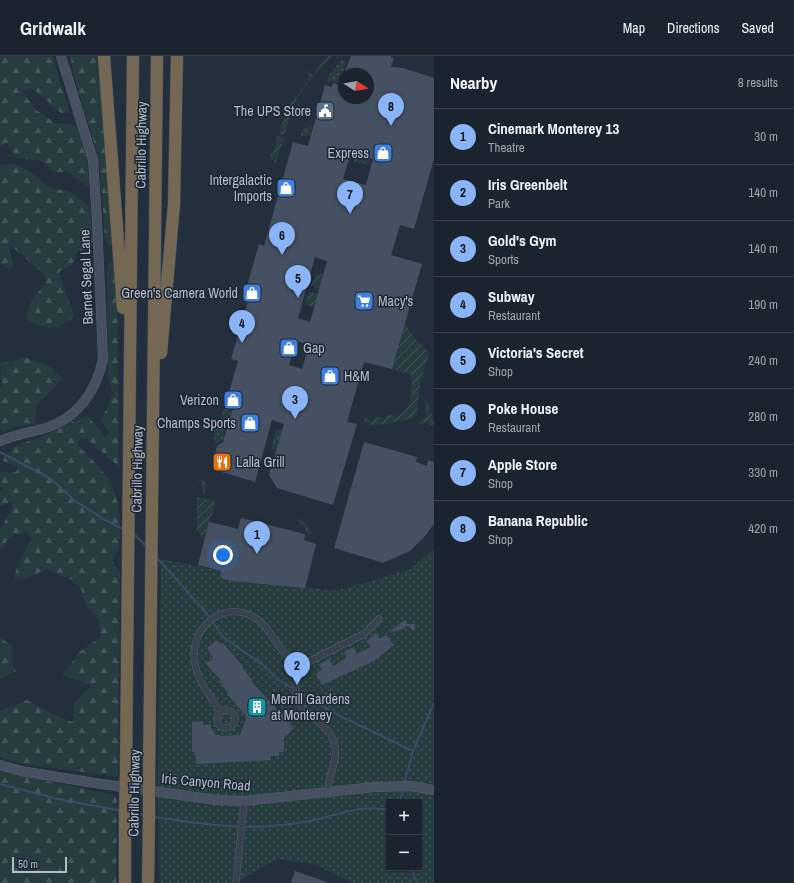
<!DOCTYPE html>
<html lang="en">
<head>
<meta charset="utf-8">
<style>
  :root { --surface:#1b232e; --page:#242b36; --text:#f1f3f6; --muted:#a0a4aa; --line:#39404a; --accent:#8ab4f8 }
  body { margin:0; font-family:"Archivo Narrow",sans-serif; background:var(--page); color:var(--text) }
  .controls { position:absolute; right:12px; bottom:12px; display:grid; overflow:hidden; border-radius:0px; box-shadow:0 1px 3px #0004 }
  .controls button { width:36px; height:36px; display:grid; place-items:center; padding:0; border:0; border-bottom:1px solid var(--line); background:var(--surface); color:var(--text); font:20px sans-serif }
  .compass { position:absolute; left:338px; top:12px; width:36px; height:36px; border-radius:50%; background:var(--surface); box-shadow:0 1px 3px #0004; rotate:101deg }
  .scale { position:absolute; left:12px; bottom:10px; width:55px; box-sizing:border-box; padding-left:4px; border:2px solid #b4bcc9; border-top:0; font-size:11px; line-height:14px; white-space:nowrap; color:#b4bcc9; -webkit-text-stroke:3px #1d2633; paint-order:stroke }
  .you { position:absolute; left:223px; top:499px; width:14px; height:14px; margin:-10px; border:3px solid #fff; border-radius:50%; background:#1a73e8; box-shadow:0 0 0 6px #1a73e833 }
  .badge { display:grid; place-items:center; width:26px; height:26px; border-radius:50%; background:var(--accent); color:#111; font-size:13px; font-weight:700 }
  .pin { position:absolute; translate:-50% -33px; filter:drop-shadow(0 1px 2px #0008) }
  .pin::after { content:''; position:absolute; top:21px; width:14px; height:12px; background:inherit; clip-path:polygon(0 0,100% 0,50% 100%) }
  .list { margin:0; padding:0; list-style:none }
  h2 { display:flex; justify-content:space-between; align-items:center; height:52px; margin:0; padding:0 16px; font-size:17px }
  h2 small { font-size:13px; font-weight:400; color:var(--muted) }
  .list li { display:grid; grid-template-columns:26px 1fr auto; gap:12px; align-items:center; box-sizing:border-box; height:56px; padding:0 16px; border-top:1px solid var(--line) }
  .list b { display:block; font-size:15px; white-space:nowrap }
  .list p { margin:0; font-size:13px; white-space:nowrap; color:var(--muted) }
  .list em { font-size:13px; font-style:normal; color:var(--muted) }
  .map { position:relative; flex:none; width:434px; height:827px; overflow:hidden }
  header { display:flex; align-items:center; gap:24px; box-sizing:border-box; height:56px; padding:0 20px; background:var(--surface); border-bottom:1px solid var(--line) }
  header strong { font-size:19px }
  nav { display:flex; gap:22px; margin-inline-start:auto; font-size:14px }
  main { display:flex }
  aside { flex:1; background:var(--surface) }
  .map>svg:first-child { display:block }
  .grass { fill:url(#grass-dots); fill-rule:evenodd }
  .forest { fill:url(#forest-firs) }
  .garden { fill:url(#garden-furrows) }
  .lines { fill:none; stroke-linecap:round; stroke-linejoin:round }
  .stream { stroke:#394c67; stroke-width:2 }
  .building { fill:#455162; fill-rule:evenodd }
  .street-casing { stroke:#565f6c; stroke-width:7 }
  .secondary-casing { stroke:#565f6c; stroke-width:10 }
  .highway-casing { stroke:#434c59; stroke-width:13 }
  .street { stroke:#38414e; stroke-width:6 }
  .secondary { stroke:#465061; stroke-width:9 }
  .highway { stroke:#746855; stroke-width:12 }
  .highway-bridge-casing { stroke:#434c59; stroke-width:13; stroke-linecap:butt }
  .highway-bridge { stroke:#746855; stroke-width:12 }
  .labels { text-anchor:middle; stroke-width:3; stroke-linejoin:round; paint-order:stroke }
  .poi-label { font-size:14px; fill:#b4bcc9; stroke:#1d2633; text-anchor:end }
  .street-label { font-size:14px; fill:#b4bcc9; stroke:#1d2633 }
</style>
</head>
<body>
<header>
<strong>Gridwalk</strong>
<nav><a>Map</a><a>Directions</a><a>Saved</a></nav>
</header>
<main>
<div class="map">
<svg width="434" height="827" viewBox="0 0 434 827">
  <defs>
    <pattern id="grass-dots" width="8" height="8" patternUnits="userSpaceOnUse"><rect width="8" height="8" fill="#263c3f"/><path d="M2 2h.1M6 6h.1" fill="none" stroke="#435659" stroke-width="1.8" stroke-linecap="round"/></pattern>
    <pattern id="forest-firs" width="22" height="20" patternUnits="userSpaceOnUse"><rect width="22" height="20" fill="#263c3f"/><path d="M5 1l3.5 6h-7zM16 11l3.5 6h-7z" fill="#435659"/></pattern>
    <pattern id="garden-furrows" width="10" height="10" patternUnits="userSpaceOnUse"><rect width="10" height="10" fill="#263c3f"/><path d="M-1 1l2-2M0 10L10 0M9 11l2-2" fill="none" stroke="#435659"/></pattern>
  </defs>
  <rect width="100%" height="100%" fill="#242f3e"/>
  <path class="grass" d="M342 4 346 7 340 27 331 25 329 26 327 22Z
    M310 70 312 72 309 78 300 82 302 74Z
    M228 352 232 353 223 384 214 388V374H219Z
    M276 374 282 375 276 394 271 393Z
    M434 493V827H354L313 808 277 803 235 827H159L158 725 161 503 221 515 220 522 231 525 331 534 344 533 410 513ZM389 746H419V812H389Z"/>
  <path class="forest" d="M0 0H52L70 57H61L32 32 22 35 36 54 55 67 76 69 87 100 89 131 69 116H55L41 105 15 101 7 87 0 90Z
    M70 0H98L114 186 110 191 105 183 101 121 95 89 78 35Z
    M15 108 29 115 50 132 68 135 86 147 90 153 93 192 78 195 72 209 59 216C63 231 69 245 74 260 57 276 49 274 29 265L26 259 31 246 47 225 43 217 10 189V196L14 210 9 213 0 208V109Z
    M111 205 117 213 119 411 88 384 81 382 76 387C104 417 120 427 120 471 120 487 121 491 112 505L120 517 118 721 24 708 0 701V655L27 644 54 659 73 666 74 648 91 629 62 619 69 611 78 597 101 581 99 564 86 550 81 533 72 524 46 513 31 521 14 524 17 510 32 482 25 476 9 481 2 493 0 492V473L13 452 11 446 0 450V435L3 432 0 430V417L16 416 18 411 1 404 15 390 41 381 87 359 105 381 110 377 101 364 113 338 108 321 107 209Z
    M24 301 49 310 63 323 36 350 35 367 13 371 4 377 0 374V333L2 332 0 307 13 306Z
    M0 581 12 590V608L16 615 0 623Z
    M0 715 114 739 117 743 116 827H0Z"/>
  <path class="garden" d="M328 0H332L316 18 314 17Z
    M308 14 314 20 296 44 284 79 279 78 288 51 310 22 306 17Z
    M278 80 284 82 276 107 270 101 271 98 273 97Z
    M375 87 368 109 353 105 354 98 357 99V102L367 105Z
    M315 217 323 219 319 232 311 230Z
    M309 236 318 238 314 251 305 249Z
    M235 267 240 268 237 280 231 278Z
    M405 267 414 282 427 294 429 299 420 327 417 359C412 364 379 370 371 369 367 368 365 366 363 364L364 358 368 364 374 365 376 360 383 362 388 359C413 362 412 337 411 319L392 313Z
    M426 343 434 363V370L425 366 418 369 425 361Z
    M224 351 228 352 224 368 219 374H214L215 367H220Z
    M203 423 207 429 205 437 203 438 201 425 194 426Z
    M200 441 216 446 204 484 197 474V442Z
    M299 461 312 476 311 479 307 478 304 469 298 467Z"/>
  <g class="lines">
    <path class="stream" d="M0 396 51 423 74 444 105 464 123 473
      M133 477 147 491
      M156 501 205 555 223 581 262 608 276 622 336 658 413 695
      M0 728 58 743 122 755
      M404 728 413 695 434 647
      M400 746 403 733
      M130 757 145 759
      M154 761C196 767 239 774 281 769 295 768 310 765 323 762 348 755 363 749 389 754
      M411 812 417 827"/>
  </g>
  <path class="building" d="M351 0H391V2H394L391 11 403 12 434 22V103L414 173 400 169 391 199 422 208 405 267 392 313 364 306 347 366 357 368 333 449 277 432 269 419 284 368 272 364 255 426 215 414 217 408 214 401 217 390 223 386 233 352 225 350 238 305 231 303 248 245 243 244 259 188 264 190 293 86 308 90 325 29 332 31 333 27 344 30V42H368V18H344ZM351 97 373 103 366 129 343 123ZM315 201 327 205 310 266 298 262ZM296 285 309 289 302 313 289 309Z
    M364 386 417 401 416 406 427 410 428 404 434 406V468L425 480 410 495 383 507 334 492Z
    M241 462 305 478 304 484 316 488 305 532 231 525 220 522 221 515 198 509 209 466 238 473Z
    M405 564 407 568H415V573L413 574 407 570 401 574 389 576Z
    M375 577 380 583 386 579 394 589 374 605 322 629 316 618 322 614 319 608 329 603 333 610 347 602 344 596 354 591 357 598 371 591 367 585Z
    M217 584 221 588 223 587 243 610 242 611 252 624 251 625 294 672 284 682V696H279V700H270L271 704 196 708 195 696H192V666L203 665V669L211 668V674H214V679H220V680L240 679 247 661 227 638 228 636 219 625 221 624 206 608 213 602 207 592Z
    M295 815 327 826 326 827H291Z"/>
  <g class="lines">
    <defs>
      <path id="street" d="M217 663a9 9 0 1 1 18 0a9 9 0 1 1-18 0Z
        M221 656C211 642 198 625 195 608 188 575 220 544 252 560 265 566 270 578 278 589 284 598 293 605 303 610
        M328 736C327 719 340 704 334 686 326 661 290 658 296 628 298 618 302 611 310 605L364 578 379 563
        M236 827 244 745"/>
      <path id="secondary" d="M0 385C14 379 27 377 42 373 76 364 96 337 103 303L97 164 93 104 61 0
        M0 709 21 715 101 728 217 744 244 745 374 731 411 730 434 734"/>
      <path id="highway" d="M104 0 123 252
        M161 297 174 148 177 0
        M126 716 133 0
        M149 720 157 0
        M125 827V758
        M148 827 149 761"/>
    </defs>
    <use href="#street" class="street-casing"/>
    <use href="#secondary" class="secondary-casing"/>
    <use href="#highway" class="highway-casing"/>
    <use href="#street" class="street"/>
    <use href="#secondary" class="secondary"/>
    <use href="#highway" class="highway"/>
    <defs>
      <path id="highway-bridge" d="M125 758 126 716
        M149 761V720"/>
    </defs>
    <use href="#highway-bridge" class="highway-bridge-casing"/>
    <use href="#highway-bridge" class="highway-bridge"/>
  </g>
  <defs>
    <symbol id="civic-square" viewBox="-11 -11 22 22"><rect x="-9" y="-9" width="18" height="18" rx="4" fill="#5c6f8a" stroke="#1d2633"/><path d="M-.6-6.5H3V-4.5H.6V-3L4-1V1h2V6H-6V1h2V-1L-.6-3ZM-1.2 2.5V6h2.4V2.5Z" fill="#fff"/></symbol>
    <symbol id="shop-square" viewBox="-11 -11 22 22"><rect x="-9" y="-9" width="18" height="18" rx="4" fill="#3f7fe0" stroke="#1d2633"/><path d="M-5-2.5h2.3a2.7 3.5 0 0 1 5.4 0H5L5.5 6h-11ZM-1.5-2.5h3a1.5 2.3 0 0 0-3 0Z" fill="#fff"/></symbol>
    <symbol id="supermarket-square" viewBox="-11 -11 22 22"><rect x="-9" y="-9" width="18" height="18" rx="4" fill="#3f7fe0" stroke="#1d2633"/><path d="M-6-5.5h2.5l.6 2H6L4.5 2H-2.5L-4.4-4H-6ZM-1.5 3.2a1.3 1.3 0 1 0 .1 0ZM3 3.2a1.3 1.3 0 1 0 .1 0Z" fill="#fff"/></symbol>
    <symbol id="restaurant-square" viewBox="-11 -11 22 22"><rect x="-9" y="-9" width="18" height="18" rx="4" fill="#e8710a" stroke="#1d2633"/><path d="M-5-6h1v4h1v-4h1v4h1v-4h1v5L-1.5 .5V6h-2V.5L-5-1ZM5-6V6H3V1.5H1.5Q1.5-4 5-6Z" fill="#fff"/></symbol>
    <symbol id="building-square" viewBox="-11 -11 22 22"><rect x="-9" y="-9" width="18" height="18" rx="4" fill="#0f9aa8" stroke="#1d2633"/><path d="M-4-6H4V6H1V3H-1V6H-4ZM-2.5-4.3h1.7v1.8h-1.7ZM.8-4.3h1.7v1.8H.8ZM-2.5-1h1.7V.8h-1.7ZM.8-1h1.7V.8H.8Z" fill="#fff"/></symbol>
  </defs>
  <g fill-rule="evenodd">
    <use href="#civic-square" x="314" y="44" width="22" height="22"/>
    <use href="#shop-square" x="372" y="86" width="22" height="22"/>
    <use href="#shop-square" x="275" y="121" width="22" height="22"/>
    <use href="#shop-square" x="241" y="226" width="22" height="22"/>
    <use href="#supermarket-square" x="353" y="234" width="22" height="22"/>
    <use href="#shop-square" x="278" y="281" width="22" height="22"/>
    <use href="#shop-square" x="319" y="309" width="22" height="22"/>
    <use href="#shop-square" x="222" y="333" width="22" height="22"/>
    <use href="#shop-square" x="239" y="356" width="22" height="22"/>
    <use href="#restaurant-square" x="211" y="395" width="22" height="22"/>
    <use href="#building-square" x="246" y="640" width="22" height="22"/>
  </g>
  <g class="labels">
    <g class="poi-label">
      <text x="311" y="60">The UPS Store</text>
      <text x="369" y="102">Express</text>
      <text x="272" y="129">Intergalactic<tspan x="272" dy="16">Imports</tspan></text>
      <text x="238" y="242">Green's Camera World</text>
      <text x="378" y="250" text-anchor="start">Macy's</text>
      <text x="303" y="297" text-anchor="start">Gap</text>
      <text x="344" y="325" text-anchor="start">H&amp;M</text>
      <text x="219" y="349">Verizon</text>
      <text x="236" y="372">Champs Sports</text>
      <text x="236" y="411" text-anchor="start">Lalla Grill</text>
      <text x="271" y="648" text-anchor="start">Merrill Gardens<tspan x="271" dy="16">at Monterey</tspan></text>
    </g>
    <g class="street-label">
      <text transform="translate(141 89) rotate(-89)" y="5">Cabrillo Highway</text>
      <text transform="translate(86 221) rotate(-92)" y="5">Barnet Segal Lane</text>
      <text transform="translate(137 413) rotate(-89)" y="5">Cabrillo Highway</text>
      <text transform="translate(206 726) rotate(5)" y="5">Iris Canyon Road</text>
      <text transform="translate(134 737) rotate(-89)" y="5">Cabrillo Highway</text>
    </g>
  </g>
</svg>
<div class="controls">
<button>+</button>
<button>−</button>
</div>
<svg class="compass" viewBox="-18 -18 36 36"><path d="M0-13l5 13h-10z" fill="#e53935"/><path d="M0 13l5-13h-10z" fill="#a0a4aa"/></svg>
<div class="scale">50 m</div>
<div class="you"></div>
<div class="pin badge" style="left:257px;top:498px">1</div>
<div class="pin badge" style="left:297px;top:629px">2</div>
<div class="pin badge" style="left:295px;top:363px">3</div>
<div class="pin badge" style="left:242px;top:287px">4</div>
<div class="pin badge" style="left:298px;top:242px">5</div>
<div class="pin badge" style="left:282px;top:199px">6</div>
<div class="pin badge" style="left:350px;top:158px">7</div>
<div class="pin badge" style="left:391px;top:70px">8</div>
</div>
<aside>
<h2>Nearby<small>8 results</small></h2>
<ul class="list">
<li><span class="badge">1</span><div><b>Cinemark Monterey 13</b><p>Theatre</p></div><em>30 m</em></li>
<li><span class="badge">2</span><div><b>Iris Greenbelt</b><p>Park</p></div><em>140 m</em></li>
<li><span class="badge">3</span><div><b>Gold's Gym</b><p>Sports</p></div><em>140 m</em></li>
<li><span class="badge">4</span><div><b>Subway</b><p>Restaurant</p></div><em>190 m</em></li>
<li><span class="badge">5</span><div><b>Victoria's Secret</b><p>Shop</p></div><em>240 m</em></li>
<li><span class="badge">6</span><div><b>Poke House</b><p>Restaurant</p></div><em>280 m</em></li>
<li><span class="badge">7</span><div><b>Apple Store</b><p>Shop</p></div><em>330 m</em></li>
<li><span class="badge">8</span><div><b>Banana Republic</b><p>Shop</p></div><em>420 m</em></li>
</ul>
</aside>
</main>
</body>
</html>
